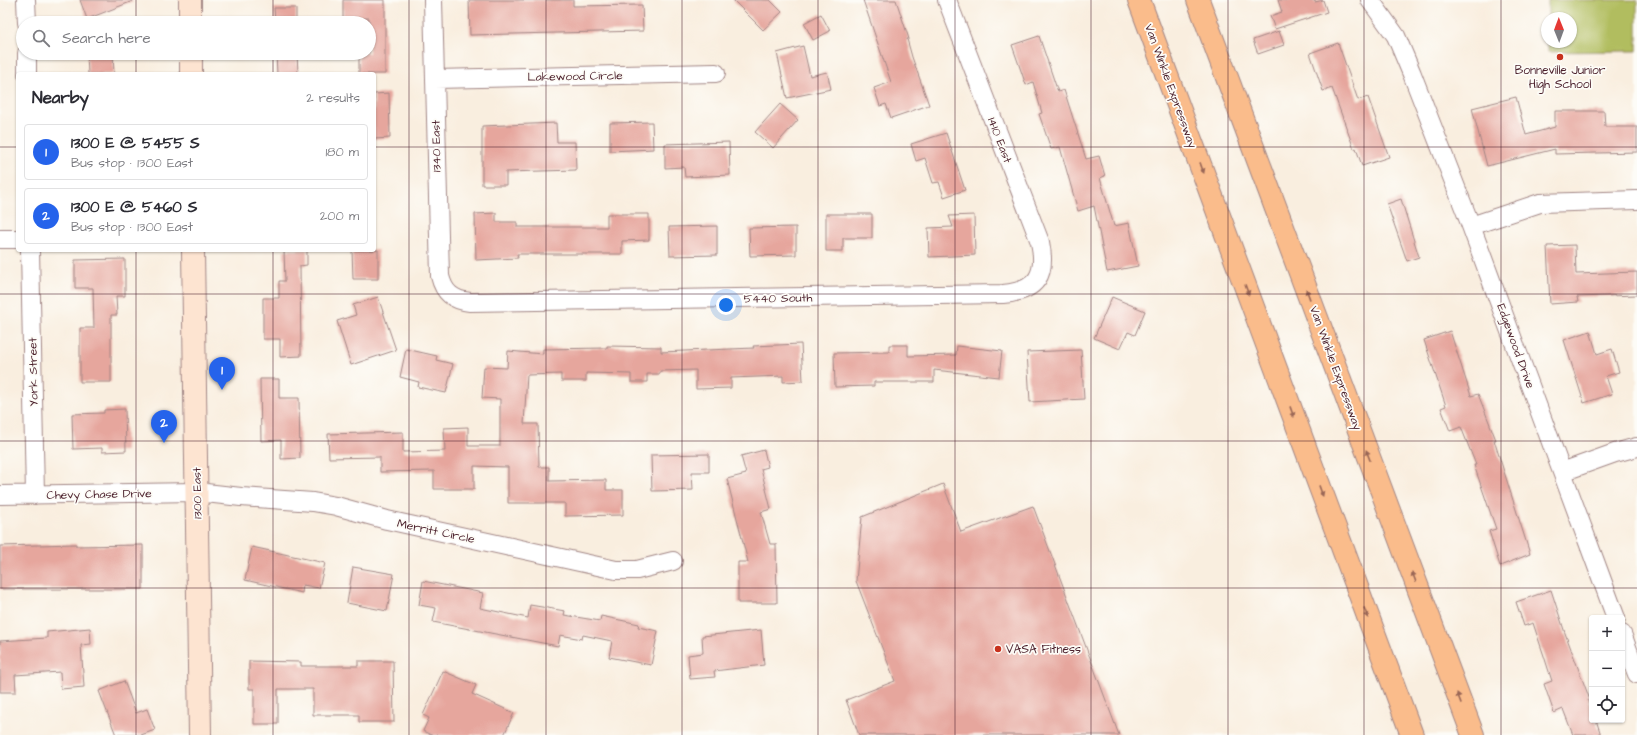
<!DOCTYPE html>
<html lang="en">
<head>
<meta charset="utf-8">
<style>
  :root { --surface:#fff; --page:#f2f2f3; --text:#2b2b33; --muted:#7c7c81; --line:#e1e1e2; --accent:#2563eb }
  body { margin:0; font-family:"Architects Daughter",sans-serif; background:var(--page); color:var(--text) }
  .controls { position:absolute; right:12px; bottom:12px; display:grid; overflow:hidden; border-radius:4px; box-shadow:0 1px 3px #0004 }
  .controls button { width:36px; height:36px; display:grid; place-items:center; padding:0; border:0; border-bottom:1px solid var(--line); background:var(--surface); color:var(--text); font:20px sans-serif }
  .compass { position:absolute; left:1541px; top:12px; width:36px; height:36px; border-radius:50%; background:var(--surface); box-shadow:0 1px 3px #0004; rotate:359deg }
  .you { position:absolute; left:726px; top:305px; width:14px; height:14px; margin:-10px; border:3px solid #fff; border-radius:50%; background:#1a73e8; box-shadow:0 0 0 6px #1a73e833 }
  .badge { display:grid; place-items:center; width:26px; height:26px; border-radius:50%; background:var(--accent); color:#fff; font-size:13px; font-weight:700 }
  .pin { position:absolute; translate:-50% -33px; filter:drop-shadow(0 1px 2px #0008) }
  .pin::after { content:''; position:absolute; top:21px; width:14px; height:12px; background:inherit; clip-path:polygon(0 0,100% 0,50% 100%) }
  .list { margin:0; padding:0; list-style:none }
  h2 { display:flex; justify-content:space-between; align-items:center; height:52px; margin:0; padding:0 16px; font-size:17px }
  h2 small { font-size:13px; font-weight:400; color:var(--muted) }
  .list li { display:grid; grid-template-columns:26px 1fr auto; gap:12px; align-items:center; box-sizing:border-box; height:56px; margin:0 8px 8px; padding:0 8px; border:1px solid var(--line); border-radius:4px }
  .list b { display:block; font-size:15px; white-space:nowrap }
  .list p { margin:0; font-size:13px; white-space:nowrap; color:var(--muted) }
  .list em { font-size:13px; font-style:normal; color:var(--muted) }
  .icon { flex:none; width:22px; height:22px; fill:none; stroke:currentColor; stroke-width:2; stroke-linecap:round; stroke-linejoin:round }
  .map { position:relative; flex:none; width:1637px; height:735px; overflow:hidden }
  .search { position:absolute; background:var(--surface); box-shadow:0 1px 3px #0004; left:16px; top:16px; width:360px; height:44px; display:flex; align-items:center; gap:10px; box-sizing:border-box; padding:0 14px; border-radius:22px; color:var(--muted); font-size:15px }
  .panel { position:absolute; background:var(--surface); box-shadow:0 1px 3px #0004; left:16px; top:72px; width:360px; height:180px; border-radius:4px }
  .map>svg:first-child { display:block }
  .pitch { fill:#b1bd5e; stroke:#7e6e44 }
  .building { fill:#e6a69d }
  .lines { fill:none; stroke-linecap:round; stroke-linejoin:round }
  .street-casing { stroke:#a28685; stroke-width:20 }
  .secondary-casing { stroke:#a28685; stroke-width:24 }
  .primary-casing { stroke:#a28685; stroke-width:24 }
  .street { stroke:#fff; stroke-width:18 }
  .secondary { stroke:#fde4d1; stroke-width:22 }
  .primary { stroke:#fabc8b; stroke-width:22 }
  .oneway { fill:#996656 }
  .grid { fill:none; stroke:#4a1f2b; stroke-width:1; stroke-opacity:0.55 }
  .poi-dot { fill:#c8321e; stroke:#fdfcf7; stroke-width:1.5 }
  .labels { text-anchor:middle; stroke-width:3.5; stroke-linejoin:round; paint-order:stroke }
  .poi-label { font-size:12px; fill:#4a1f2b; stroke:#fdfcf7 }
  .street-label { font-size:12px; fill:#4a1f2b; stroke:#fdfcf7 }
</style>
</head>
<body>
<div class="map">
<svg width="1637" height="735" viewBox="0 0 1637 735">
  <rect width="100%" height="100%" fill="#fdfcf7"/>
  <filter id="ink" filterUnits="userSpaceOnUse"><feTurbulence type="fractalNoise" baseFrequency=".025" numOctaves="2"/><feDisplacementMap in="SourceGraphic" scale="8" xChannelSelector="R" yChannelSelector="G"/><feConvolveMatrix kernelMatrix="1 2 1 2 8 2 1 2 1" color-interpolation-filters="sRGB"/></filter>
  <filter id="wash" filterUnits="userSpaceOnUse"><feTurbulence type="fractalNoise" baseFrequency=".012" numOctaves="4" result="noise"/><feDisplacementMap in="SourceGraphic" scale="16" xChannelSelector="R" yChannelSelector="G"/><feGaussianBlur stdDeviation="0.9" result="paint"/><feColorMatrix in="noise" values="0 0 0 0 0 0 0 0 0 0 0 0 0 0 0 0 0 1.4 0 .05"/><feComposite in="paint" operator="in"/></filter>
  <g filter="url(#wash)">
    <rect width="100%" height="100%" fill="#f9eedf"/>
    <path class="pitch" d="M1548 0H1637V51L1548 52V42H1571V18H1548Z"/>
    <g id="blocks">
      <path class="building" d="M80 0H133V1L87 19Z
        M343 0H385V74H359V53H369V18L343 19Z
        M469 0H573V6L642 5 643 31 470 35Z
        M733 0H770L782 12 763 30Z
        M863 0H896L909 39H907L912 57 929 105 891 118 886 104 880 106 874 88 891 82Z
        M1278 0H1314L1315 2 1323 0 1327 12 1275 29 1270 16 1282 12Z
        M274 8H296V23H275Z
        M821 14 830 31 813 40 804 23Z
        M1279 31 1284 45 1258 54 1253 40Z
        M1039 36 1058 92 1064 90 1086 159 1099 156 1105 176 1100 178 1114 226 1129 223 1138 266 1107 272 1094 206 1078 211 1060 147 1051 149 1039 114 1042 113 1033 82 1026 85 1012 45Z
        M1338 43 1358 100 1368 97 1389 157 1362 166 1356 148 1354 149 1332 88 1323 91 1310 53Z
        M803 46 810 76 827 72 831 89 787 98 777 53Z
        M87 53H113L114 74H88Z
        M276 53H297L298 74H277Z
        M389 93 390 138 374 139V94Z
        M1516 97 1526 135 1555 127V111H1604L1605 127H1637V152L1555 154V149L1487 166 1472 108Z
        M780 104 798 120 773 148 755 132Z
        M652 122 653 149 610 151V123Z
        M556 123 557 142H575L576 170 506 172V185H482V126Z
        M946 133 965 190 944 197 939 182 933 183 925 158 916 161 911 144Z
        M729 142 730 175 685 177 684 167 665 168V144Z
        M1401 199 1419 257 1407 261 1387 204Z
        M496 213V222H517V227H607V214H649V240L622 241V254H517L518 258 476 260 475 214Z
        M826 214H872V238H843V251H826Z
        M974 215 975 255 929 257 928 228 953 227 949 216Z
        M717 226V255L670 256 669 227Z
        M796 227V255L750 256 749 228Z
        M1575 245 1576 274 1637 272V295L1577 297 1578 302 1550 304 1547 246Z
        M284 250H307V265L300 266 301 356 280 357V339H263V298H279V281H285Z
        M352 250H378V279H353Z
        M125 259V296H116L117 315H111V382H80V328H94L93 288H75V260Z
        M378 297 396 350 351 365 337 321 356 315 353 305Z
        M1112 297 1145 311 1135 335 1128 332 1120 349 1094 338Z
        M1450 331 1471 396 1478 394 1496 440H1494L1530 554 1500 566 1489 531 1496 529 1474 465H1476L1461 427 1450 431 1441 408 1446 406 1424 340Z
        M1590 331 1597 354 1612 349 1619 372 1606 376 1612 394 1584 403 1564 340Z
        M801 344 803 381 783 382V376L731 378V388L696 389V370L660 371V374H647V382H631V374L586 373V381H561V374L527 375 524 424H538L539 467H549V481L606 480V490H623V515L565 516V503H508V467L474 466V489H434V471L380 472V457L329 458 328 434 403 432V452L445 451 444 428 468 427V446H500V399L482 398 484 367 507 368 508 351 543 354V349L607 348V346L661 347V352L754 348 753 346Z
        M889 345H908V356L956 355 957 346 1002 351 999 377 934 370V382H874V386L835 387 834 353 889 352Z
        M406 349 437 356 436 360 453 364 446 393 418 387 419 382 400 377Z
        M1081 350 1084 399 1030 402 1027 352Z
        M260 379H279V398H299L300 458 281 459V440L261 441Z
        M125 409 126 451 102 452V448L73 449 72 414 104 413V410Z
        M764 450 768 467 761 469 771 509 761 512 770 544H776L777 603H738V562H748L727 479 746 474 741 456Z
        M709 454V472H692L693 490 652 491 651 455Z
        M943 484 961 532 1033 506 1119 735H859L846 700 895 681 856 581 862 517Z
        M76 544V546L143 545V589H0V546Z
        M252 547 325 563 319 588 303 585 302 593 245 580Z
        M353 567 394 574 387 611 347 603Z
        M423 581 483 593 480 608 528 618 530 605 565 611 564 615 600 621 601 616 639 624 638 627 658 631 651 665 609 657 612 641 583 635 582 639 560 635 558 646 433 622 436 608 419 605Z
        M1551 590 1565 633 1590 700H1588L1592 711V720H1596L1601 735H1573L1563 709 1554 713 1544 684 1552 681 1544 656 1533 623 1524 626 1516 602Z
        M90 628 91 644 81 645 84 687 61 689 60 672 15 675 16 692H0V641L47 638V632Z
        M761 630 764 665 714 671 715 677 690 679 688 655 703 653 702 636Z
        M249 661 301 662V666H358V661H393L394 722H359V715H313V689H278V724H254V689H249Z
        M443 671 476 685 472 694 514 713 504 735H431L423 731 429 718 423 715Z
        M124 681 136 713 147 709 155 730 141 735H116L99 691Z"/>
    </g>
  </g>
  <g filter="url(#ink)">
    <use href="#blocks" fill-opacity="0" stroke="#a28685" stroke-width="1"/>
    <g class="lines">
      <defs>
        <path id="street" d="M26 0 27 23
          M433 0 440 276C444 293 453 300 470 302L1003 294C1037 291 1047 275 1040 242L947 0
          M1370 0 1396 36 1412 74 1471 226 1616 618
          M27 53V74
          M435 79 716 73
          M1471 226 1540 203 1637 200
          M0 239H18
          M30 250 35 495
          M1562 472 1615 453 1637 447
          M0 495 197 492 241 497 313 502 336 506 387 520 616 570H637L673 561
          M1622 634 1637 674"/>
        <path id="secondary" d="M190 0V23
          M191 53V74
          M193 250 200 735"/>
        <path id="primary" d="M1139 0 1412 735
          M1198 0 1473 735"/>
      </defs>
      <use href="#street" class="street-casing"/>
      <use href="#secondary" class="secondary-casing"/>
      <use href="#primary" class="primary-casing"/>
      <use href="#street" class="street"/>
      <use href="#secondary" class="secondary"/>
      <use href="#primary" class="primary"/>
    </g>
    <defs><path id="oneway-solid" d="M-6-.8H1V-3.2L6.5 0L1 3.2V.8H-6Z"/></defs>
    <g class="oneway">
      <use href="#oneway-solid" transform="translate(1202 168) rotate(70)"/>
      <use href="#oneway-solid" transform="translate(1247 290) rotate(70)"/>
      <use href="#oneway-solid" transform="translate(1308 294) rotate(-110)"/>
      <use href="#oneway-solid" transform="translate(1292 412) rotate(70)"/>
      <use href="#oneway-solid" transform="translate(1368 455) rotate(-111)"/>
      <use href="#oneway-solid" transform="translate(1321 491) rotate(70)"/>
      <use href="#oneway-solid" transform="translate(1414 577) rotate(-111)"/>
      <use href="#oneway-solid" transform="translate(1366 613) rotate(70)"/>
      <use href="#oneway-solid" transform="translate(1459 698) rotate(-111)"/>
    </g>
  </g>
  <path class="grid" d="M136 0V23M273 0V23M409 0V735M546 0V735M682 0V735M818 0V735M955 0V735M1091 0V735M1228 0V735M1364 0V735M1501 0V735M136 53V74M273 53V74M0 147H18M374 147H1637M136 250V735M273 250V735M0 294H1637M0 441H1637M0 588H1637"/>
  <g class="poi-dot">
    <circle cx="1560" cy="57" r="4"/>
    <circle cx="998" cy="649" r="4"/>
  </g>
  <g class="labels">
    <g class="poi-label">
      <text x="1560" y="74">Bonneville Junior<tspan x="1560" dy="14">High School</tspan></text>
      <text x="1006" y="653" text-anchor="start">VASA Fitness</text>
    </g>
    <g class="street-label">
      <text transform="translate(575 76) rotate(-1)" y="4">Lakewood Circle</text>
      <text transform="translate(1171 86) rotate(70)" y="4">Van Winkle Expressway</text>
      <text transform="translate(1000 140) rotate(69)" y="4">1410 East</text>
      <text transform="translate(436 146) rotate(-91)" y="4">1340 East</text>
      <text transform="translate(778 298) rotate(-1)" y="4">5440 South</text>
      <text transform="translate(1516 346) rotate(70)" y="4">Edgewood Drive</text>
      <text transform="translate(1336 368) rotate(70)" y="4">Van Winkle Expressway</text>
      <text transform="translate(33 372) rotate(-91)" y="4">York Street</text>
      <text transform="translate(197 493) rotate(-91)" y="4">1300 East</text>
      <text transform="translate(99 494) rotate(-1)" y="4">Chevy Chase Drive</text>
      <text transform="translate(436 531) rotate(12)" y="4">Merritt Circle</text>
    </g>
  </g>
</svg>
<div class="controls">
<button>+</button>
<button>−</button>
<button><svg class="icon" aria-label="locate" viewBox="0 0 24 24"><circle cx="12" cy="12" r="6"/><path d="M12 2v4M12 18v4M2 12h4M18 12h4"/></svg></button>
</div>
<svg class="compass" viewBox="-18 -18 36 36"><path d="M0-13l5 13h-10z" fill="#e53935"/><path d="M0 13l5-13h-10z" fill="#7c7c81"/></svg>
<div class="you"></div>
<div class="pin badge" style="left:222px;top:390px">1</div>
<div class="pin badge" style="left:164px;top:443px">2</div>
<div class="search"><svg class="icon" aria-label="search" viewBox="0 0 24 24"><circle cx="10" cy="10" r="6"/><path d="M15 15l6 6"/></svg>Search here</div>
<section class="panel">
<h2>Nearby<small>2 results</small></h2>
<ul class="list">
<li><span class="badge">1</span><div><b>1300 E @ 5455 S</b><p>Bus stop · 1300 East</p></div><em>180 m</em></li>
<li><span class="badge">2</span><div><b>1300 E @ 5460 S</b><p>Bus stop · 1300 East</p></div><em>200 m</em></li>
</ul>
</section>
</div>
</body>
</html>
